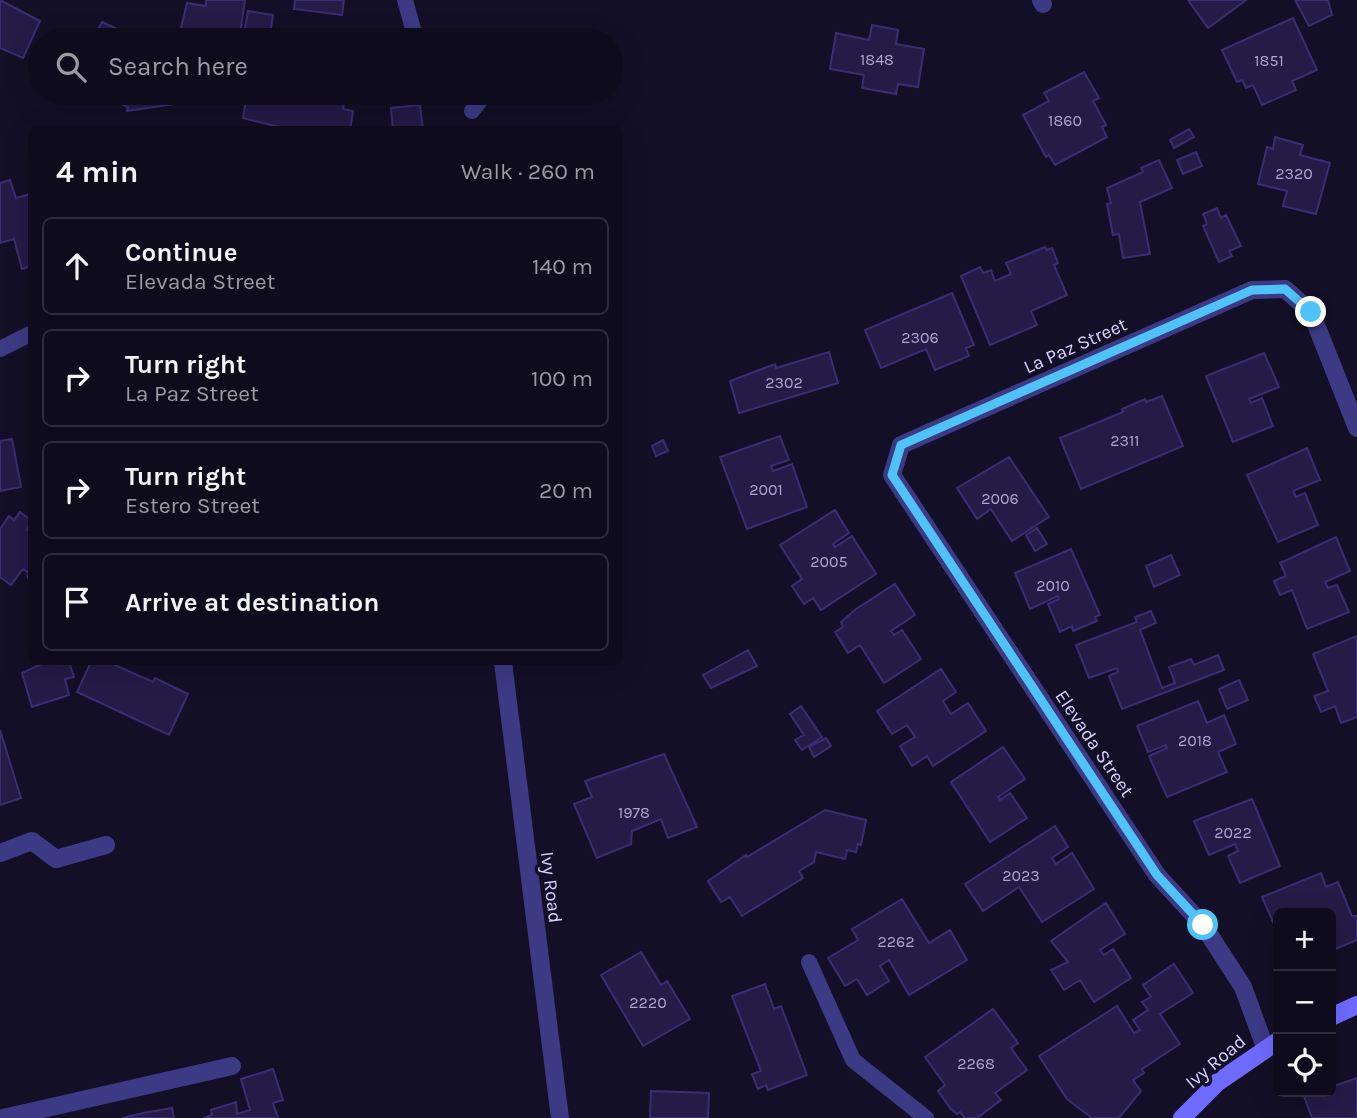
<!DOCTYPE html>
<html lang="en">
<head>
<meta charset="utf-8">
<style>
  :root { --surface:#0e0b1c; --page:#171425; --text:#f1f3f6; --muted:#9b9ba3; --line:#2e2b3b }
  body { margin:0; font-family:Karla,sans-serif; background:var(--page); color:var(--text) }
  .controls { position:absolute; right:21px; bottom:21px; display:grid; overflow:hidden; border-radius:10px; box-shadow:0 7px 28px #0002 }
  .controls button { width:63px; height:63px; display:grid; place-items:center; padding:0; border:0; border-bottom:2px solid var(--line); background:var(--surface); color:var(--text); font:35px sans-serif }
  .stop { position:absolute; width:21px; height:21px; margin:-16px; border:5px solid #4fc3f7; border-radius:50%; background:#fff }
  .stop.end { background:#4fc3f7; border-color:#fff; box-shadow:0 2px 7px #0008 }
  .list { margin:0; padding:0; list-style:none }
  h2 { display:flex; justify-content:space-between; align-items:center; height:91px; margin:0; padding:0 28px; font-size:30px }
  h2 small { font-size:23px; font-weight:400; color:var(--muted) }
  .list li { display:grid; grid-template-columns:46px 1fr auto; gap:21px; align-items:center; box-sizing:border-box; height:98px; margin:0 14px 14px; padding:0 14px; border:2px solid var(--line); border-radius:10px }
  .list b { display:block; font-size:26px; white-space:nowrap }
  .list p { margin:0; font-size:23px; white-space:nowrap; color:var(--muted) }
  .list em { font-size:23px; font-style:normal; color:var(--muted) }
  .icon { flex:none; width:38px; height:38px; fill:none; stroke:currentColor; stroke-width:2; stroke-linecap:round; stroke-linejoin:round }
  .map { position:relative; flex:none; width:1357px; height:1118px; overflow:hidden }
  .search { position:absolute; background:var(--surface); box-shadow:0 7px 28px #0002; left:28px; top:28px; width:595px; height:77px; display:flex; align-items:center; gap:18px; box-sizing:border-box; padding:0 24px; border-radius:38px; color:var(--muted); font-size:26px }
  .panel { position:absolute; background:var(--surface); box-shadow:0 7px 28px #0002; left:28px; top:126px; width:595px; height:539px; border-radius:10px }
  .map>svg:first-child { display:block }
  .building { fill:#241b47; stroke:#3b2d73; stroke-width:2 }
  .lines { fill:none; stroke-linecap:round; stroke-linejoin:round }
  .lane { stroke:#3d3a85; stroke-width:16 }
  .street { stroke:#3d3a85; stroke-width:18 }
  .secondary { stroke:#6f6bff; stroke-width:18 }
  .route { stroke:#4fc3f7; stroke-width:9 }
  .labels { text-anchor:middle; stroke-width:7; stroke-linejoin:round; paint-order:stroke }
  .number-label { font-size:16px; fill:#aca6d1 }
  .street-label { font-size:19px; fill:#d9d4ff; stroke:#130f26 }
</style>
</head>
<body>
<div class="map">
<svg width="1357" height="1118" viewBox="0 0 1357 1118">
  <rect width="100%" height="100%" fill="#130f26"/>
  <path class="building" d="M0 0 40 21 23 58 0 48Z
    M206 0H245L239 40H178L187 3 206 6Z
    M295 0H344L342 15 294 9Z
    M1188 0H1246L1208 28Z
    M1295 0H1328L1332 15 1309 26Z
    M248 11 273 15 269 40H243Z
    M1293 18 1317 70 1292 81 1296 90 1262 105 1253 85 1246 88 1242 80 1237 82 1222 50Z
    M102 22 139 39 138 40H92Z
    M872 25 898 30 896 44 924 49 918 87 898 84 896 94 862 88 864 75 830 69 836 33 869 40Z
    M1084 72 1099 98 1093 101 1106 125 1102 127 1107 137 1055 165 1049 155 1046 157 1023 115 1049 101 1044 93Z
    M97 93H174L175 104 127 111 128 107Z
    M247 93H346L343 109 353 111 350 130H292L243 118Z
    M420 105 423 130H393L391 108Z
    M1189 129 1194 137 1174 148 1170 140Z
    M1275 137 1303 145 1300 155 1330 163 1316 214 1283 206 1287 191 1258 184 1267 147 1273 149Z
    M1196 152 1202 166 1183 174 1177 160Z
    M1159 160 1172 188 1140 202 1150 254 1123 258 1119 234 1113 235 1107 204 1111 203 1107 188 1143 172 1141 168Z
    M10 180 16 198 30 194 32 197V266L22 269 14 239 0 243V183Z
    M1217 208 1221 218 1226 215 1241 246 1229 251 1232 256 1219 262 1203 226 1207 224 1203 214Z
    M1045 247 1047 250 1052 248 1058 263 1054 265 1067 295 1031 311 1037 325 990 345 961 276 980 267 983 273 991 270 995 281 1011 274 1006 263Z
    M952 293 974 345 966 348 969 356 935 370 926 349 881 368 865 330Z
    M829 352 838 383 739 413 730 381 775 364 776 368Z
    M1264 353 1279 387 1249 399 1251 403 1262 398 1273 426 1233 442 1206 376Z
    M1162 396 1183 446 1081 489 1060 438 1123 412 1122 409 1145 399 1146 402Z
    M780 436 789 460 771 466 773 471 792 464 807 507 747 529 720 457Z
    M12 439 21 487 0 491V441Z
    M663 440 668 451 656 456 652 446Z
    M1307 448 1320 480 1293 491 1296 497 1305 493 1318 525 1278 542 1247 475Z
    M1009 457 1049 517 1012 541 991 509 977 519 957 488Z
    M835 510 849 533 833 544 835 547 852 536 876 574 821 610 813 598 804 604 792 586 802 579 780 545Z
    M20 512 32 521 27 530 32 533 31 585 27 575 30 574 23 569 11 585 0 577V529L9 516 14 520Z
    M1037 528 1047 544 1035 551 1026 535Z
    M1336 537 1350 571 1325 582 1328 588 1337 585 1349 612 1307 629 1292 590 1280 595 1274 581 1286 576 1280 563Z
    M1071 549 1100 615 1095 617 1097 621 1073 631 1072 626 1060 632 1048 604 1059 599 1058 596 1030 609 1015 573Z
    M1171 555 1180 575 1154 587 1146 566Z
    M895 584 915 615 891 631 894 635 902 630 921 659 884 683 860 645 848 653 835 632 843 627 841 622 856 609Z
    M1151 611 1156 623 1140 630 1162 688 1175 683 1169 667 1191 659 1194 665 1218 655 1224 670 1122 709 1109 676 1118 672 1117 668 1089 678 1076 645 1137 622 1135 617Z
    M1357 636V717L1341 723 1335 706 1321 712 1314 696 1328 691 1313 654Z
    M748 650 757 666 711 688 703 675Z
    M46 662H69L74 677 65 679 69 695 32 707 22 673Z
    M91 662H108L153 682 155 678 188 694 169 735 77 692Z
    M941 669 956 692 943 701 951 714 968 703 986 731 933 766 927 756 912 766 900 746 915 737 907 725 892 734 877 711Z
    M1239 680 1248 700 1227 709 1219 689Z
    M1198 701 1207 723 1224 715 1236 744 1218 752 1227 772 1167 797 1149 756 1167 748 1166 745 1148 752 1137 726Z
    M801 706 822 737 802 750 795 740 804 735 790 714Z
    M0 730 21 798 0 805Z
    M826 738 831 746 814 757 809 747Z
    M1003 747 1025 779 998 797 1000 800 1010 793 1027 818 990 842 951 782Z
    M664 754 697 827 668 838 661 819 632 831 631 844 597 858 574 804 592 797 585 781Z
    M1252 799 1280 866 1240 883 1228 856 1238 851 1235 844 1209 855 1194 821Z
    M825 810 866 820 861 845 858 844 856 852 847 850 845 859 816 852 814 862 799 871 803 878 742 916 730 897 721 902 708 881 746 855 747 857Z
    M1055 826 1068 847 1052 858 1056 864 1072 853 1094 889 1042 922 1019 887 983 911 965 884Z
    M1321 873 1326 887 1338 882 1352 916H1357V940L1331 951V913H1278L1276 929 1262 897Z
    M902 899 929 943 950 930 967 960 909 995 889 960 880 966 889 981 867 995 857 979 845 986 828 958 858 940 852 929Z
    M1106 903 1125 934 1100 950 1104 955 1113 949 1131 978 1094 1002 1080 980 1064 990 1051 970 1068 962 1051 941Z
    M641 952 661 985 667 981 690 1019 643 1046 601 975Z
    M1174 964 1193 993 1160 1014 1180 1044 1142 1069 1144 1073 1133 1080 1141 1091 1119 1118H1092L1067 1099 1039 1056 1117 1006 1134 1033 1140 1030 1133 1020 1148 1010 1142 1002 1151 997 1143 985Z
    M765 984 774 1009 781 1006 807 1075 768 1090 766 1085 758 1089 752 1074 761 1071 732 996Z
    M993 1009 1018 1043 1011 1048 1027 1070 995 1093 1001 1100 977 1118H965L960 1112 957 1114 951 1109 938 1091 945 1085 925 1057Z
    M273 1069 283 1100 273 1103 278 1118H203L212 1115 211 1110 236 1102 237 1114 250 1110 241 1079Z
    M1357 1078V1118H1312L1304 1096 1331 1092V1087Z
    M651 1091 709 1093 708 1118H650Z
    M172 1108 174 1118H122L143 1113Z"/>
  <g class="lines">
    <path class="lane" d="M405 0 416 40
      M472 111 486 93
      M0 349 32 333
      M809 962 853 1060 926 1118"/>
    <path class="street" d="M1041 0 1043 4
      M503 662 560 1118
      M0 853 32 841 56 859 106 845
      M1265 1047 1243 987 1203 925 1157 875 892 475 901 445 1252 290 1285 289 1311 312 1357 428
      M3 1118 232 1066"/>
    <path class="secondary" d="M1331 1017 1357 1005
      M1182 1118 1218 1082 1278 1041"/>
  </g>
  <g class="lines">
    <path class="route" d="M1203 925 1157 875 892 475 901 445 1252 290 1285 289 1311 312"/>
  </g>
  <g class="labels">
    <g class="number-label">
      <text x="877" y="65">1848</text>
      <text x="1269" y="66">1851</text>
      <text x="1065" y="126">1860</text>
      <text x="1294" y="179">2320</text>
      <text x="920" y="343">2306</text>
      <text x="784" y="388">2302</text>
      <text x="1125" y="446">2311</text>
      <text x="766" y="495">2001</text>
      <text x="1000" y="504">2006</text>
      <text x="829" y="567">2005</text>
      <text x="1053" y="591">2010</text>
      <text x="1195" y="746">2018</text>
      <text x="634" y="818">1978</text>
      <text x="1233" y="838">2022</text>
      <text x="1021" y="881">2023</text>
      <text x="896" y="947">2262</text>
      <text x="648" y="1008">2220</text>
      <text x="976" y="1069">2268</text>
    </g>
    <g class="street-label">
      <text transform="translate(1075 345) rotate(-24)" y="7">La Paz Street</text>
      <text transform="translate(1095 743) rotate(56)" y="7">Elevada Street</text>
      <text transform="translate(552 887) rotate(83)" y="7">Ivy Road</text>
      <text transform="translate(1215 1061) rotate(-40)" y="7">Ivy Road</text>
    </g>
  </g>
</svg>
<div class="controls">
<button>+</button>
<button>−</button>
<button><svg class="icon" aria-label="locate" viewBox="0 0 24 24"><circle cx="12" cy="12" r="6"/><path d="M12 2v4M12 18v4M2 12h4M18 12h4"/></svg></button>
</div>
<div class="stop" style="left:1203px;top:925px"></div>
<div class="stop end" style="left:1311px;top:312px"></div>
<div class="search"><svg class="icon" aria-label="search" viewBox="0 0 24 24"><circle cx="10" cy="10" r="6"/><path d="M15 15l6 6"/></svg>Search here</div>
<section class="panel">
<h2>4 min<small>Walk · 260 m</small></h2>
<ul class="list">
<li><svg class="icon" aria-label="ahead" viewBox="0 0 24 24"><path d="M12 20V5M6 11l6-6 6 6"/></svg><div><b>Continue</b><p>Elevada Street</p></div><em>140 m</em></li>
<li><svg class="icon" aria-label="right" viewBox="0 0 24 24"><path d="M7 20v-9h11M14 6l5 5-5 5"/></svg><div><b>Turn right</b><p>La Paz Street</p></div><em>100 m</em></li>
<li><svg class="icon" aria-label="right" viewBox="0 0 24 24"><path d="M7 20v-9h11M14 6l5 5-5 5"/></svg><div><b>Turn right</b><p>Estero Street</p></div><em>20 m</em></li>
<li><svg class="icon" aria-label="arrive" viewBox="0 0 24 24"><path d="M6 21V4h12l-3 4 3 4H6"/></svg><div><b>Arrive at destination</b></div></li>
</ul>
</section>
</div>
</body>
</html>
